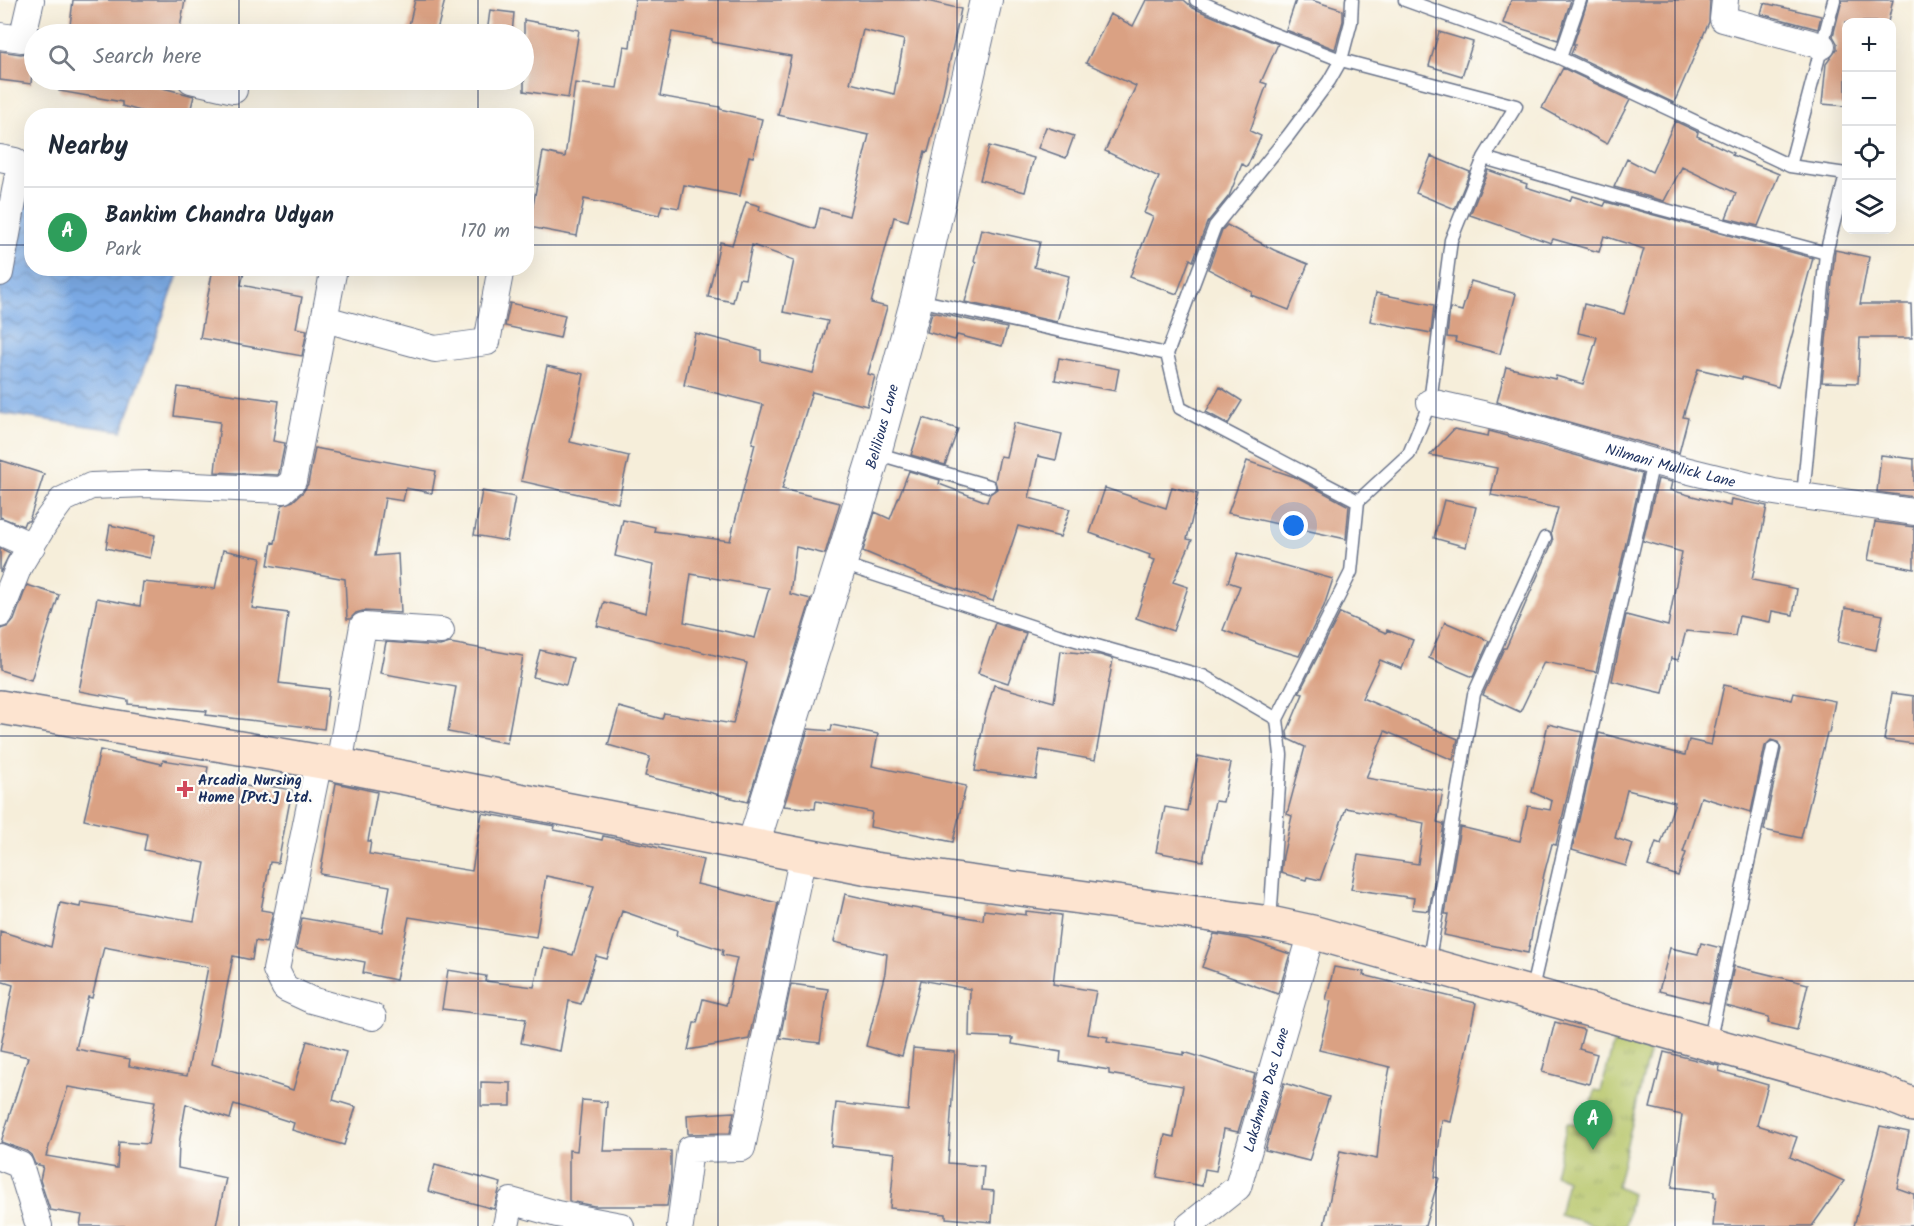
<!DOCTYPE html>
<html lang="en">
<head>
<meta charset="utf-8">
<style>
  :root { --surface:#fff; --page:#f2f2f3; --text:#1f2937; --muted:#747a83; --line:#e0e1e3; --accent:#d1495b }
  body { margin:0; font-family:Kalam,sans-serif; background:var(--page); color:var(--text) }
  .controls { position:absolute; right:18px; top:18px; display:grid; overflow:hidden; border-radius:12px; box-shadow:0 6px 24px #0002 }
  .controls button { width:54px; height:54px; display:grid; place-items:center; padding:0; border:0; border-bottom:2px solid var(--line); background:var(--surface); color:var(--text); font:30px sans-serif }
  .you { position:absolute; left:1294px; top:526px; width:21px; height:21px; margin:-15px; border:4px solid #fff; border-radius:50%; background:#1a73e8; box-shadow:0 0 0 9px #1a73e833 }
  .badge { display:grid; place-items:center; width:39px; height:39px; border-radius:50%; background:var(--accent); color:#fff; font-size:20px; font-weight:700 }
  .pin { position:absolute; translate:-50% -50px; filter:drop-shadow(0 2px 3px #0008) }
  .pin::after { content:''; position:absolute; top:32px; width:21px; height:18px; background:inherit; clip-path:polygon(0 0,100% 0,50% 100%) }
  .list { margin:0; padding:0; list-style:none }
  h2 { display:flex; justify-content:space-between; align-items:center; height:78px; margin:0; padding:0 24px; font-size:26px }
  h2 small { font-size:20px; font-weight:400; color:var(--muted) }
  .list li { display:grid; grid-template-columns:39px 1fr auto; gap:18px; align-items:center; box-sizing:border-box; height:90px; padding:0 24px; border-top:2px solid var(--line) }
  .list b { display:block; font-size:22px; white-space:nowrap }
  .list p { margin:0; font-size:20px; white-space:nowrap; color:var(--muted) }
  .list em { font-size:20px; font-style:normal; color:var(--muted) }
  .icon { flex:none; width:33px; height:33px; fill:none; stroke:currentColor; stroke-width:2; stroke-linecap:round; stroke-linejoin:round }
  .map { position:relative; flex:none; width:1914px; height:1226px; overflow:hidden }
  .search { position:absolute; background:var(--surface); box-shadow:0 6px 24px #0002; left:24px; top:24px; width:510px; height:66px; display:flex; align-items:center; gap:15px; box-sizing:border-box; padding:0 21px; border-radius:33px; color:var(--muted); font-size:22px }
  .panel { position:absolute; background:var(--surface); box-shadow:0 6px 24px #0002; left:24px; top:108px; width:510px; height:168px; border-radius:24px }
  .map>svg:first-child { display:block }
  .grass { fill:url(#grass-tufts); stroke:#687a62; stroke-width:1.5 }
  .water { fill:url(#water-waves); stroke:#4c6da2; stroke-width:1.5 }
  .building { fill:#daa183; fill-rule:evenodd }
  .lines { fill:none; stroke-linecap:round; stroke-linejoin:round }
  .service-casing { stroke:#687289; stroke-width:15 }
  .minor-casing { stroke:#687289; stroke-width:28 }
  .tertiary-casing { stroke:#687289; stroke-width:34 }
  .secondary-casing { stroke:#687289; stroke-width:36 }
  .service { stroke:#fff; stroke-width:12 }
  .minor { stroke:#fff; stroke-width:26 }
  .tertiary { stroke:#fff; stroke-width:32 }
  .secondary { stroke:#fde4d0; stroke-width:33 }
  .grid { fill:none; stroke:#1b2f5e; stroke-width:1.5; stroke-opacity:0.55 }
  .poi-dot { fill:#d1495b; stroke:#fdfcf7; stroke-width:2 }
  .labels { text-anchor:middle; stroke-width:4.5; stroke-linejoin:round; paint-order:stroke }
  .street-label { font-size:15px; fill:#1b2f5e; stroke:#fdfcf7 }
  .poi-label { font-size:15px; font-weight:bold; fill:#1b2f5e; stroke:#fdfcf7; text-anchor:start }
</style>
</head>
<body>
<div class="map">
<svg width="1914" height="1226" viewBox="0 0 1914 1226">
  <defs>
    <pattern id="grass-tufts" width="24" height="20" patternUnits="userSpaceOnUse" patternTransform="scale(1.5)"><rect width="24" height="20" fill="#b5c466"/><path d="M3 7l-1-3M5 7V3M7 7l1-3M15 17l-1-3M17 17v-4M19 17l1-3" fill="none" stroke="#92a057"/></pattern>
    <pattern id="water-waves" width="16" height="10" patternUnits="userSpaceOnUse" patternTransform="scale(1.5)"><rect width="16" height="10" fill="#7cabe6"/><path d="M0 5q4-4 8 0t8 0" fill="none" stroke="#658cbe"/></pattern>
  </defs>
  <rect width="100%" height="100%" fill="#fdfcf7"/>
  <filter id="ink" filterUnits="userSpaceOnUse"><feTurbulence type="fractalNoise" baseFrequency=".0167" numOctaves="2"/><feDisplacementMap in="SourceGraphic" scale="12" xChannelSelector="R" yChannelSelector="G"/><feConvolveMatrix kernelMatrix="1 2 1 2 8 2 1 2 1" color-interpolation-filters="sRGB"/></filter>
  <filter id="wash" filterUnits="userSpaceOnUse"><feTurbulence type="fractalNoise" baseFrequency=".008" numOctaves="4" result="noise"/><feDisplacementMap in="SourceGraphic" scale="24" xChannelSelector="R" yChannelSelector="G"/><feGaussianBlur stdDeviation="1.35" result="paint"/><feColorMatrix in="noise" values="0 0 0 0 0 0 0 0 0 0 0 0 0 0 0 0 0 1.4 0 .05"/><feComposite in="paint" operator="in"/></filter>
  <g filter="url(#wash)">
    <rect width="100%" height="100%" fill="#f6eeda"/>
    <path class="grass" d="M1617 1029 1653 1036 1617 1186 1632 1193 1626 1226H1598L1559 1215 1567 1180 1555 1175 1567 1123 1586 1124 1595 1090 1601 1091Z"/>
    <path class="water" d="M31 173 32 268 180 269 122 431 0 413V287L10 228 28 175Z"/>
    <g id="blocks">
      <path class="building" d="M73 0H185L179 34H69Z
        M415 0H445L436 34H407Z
        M635 0H923L961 9 940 107 928 152 925 151 908 221 894 217 871 303 887 307 868 374 875 376 867 406 812 392 782 489 840 503 825 554 796 547 790 594 811 599 748 802 645 776 650 757 608 745 619 707 662 719 664 713 733 724 747 663 597 626 604 602 646 613 653 565 615 556 623 520 655 527 654 531 730 541 755 444 752 443 763 405 684 385 695 333 761 350V361L813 373 828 321 783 312 794 260 752 245 745 279 739 278 733 302 708 297 720 242 732 245 746 202 760 206 759 210 815 229 820 208 849 216 869 135 778 115 791 56 712 42V39L672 32 660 96 720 107V109L762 119 753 157 749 156 740 196 684 185 679 208 662 205 659 215 584 199 577 236 529 227 543 152 565 157 575 83 617 88 624 46 630 47ZM863 30 904 40 894 94 850 83ZM691 574 769 588 755 638 684 622Z
        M1146 0H1184L1193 8 1278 44 1261 82 1267 84 1250 131 1261 136 1247 167 1242 164 1229 196 1207 223 1193 261 1190 259 1177 294 1130 277 1153 217 1144 213 1159 177 1105 151 1136 86 1086 63 1110 14 1133 26Z
        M1296 0H1311L1343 10V21L1335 49 1286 30Z
        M1511 0H1571L1558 40 1503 23Z
        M1588 0H1710L1709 22 1674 103 1571 54 1575 45H1573Z
        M1842 0H1893L1888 22H1846V106L1822 104 1826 64 1837 49V43L1833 36Z
        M1764 3 1821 16 1818 29 1761 14Z
        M490 10 514 13 512 34H487Z
        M524 20 579 30 568 98 524 91Z
        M1439 32 1473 42 1462 76 1429 66Z
        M34 48 31 84 0 80V51L21 54 28 53Z
        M1563 68 1630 100 1607 144 1542 108Z
        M60 80H132L194 96 189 116H159L122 106V102L59 91Z
        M1675 121 1698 132 1697 136 1733 153 1732 155 1779 174 1758 226 1726 218 1736 193 1682 167 1664 201 1614 187 1627 159 1652 172Z
        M1046 127 1074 136 1066 158 1038 148Z
        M989 146 1034 158 1025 192 980 180Z
        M1431 156 1470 172 1455 209 1416 193Z
        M1488 170 1527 184 1526 187 1570 201 1572 196 1604 206 1606 202 1813 258 1778 387 1742 377V379L1698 369 1683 417 1688 418 1679 453 1497 402 1506 367 1555 379 1556 376 1583 384 1597 337 1578 333 1584 304 1624 314 1644 249 1604 236 1599 252 1553 239 1551 243 1470 215Z
        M1227 225 1274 250 1308 264 1289 310 1251 295 1252 292 1208 269 1222 230Z
        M981 229 1040 242 1034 267 1069 276 1057 322 965 302 976 262 974 261Z
        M1835 250 1869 257 1860 304H1911L1912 338H1860L1858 383 1822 382Z
        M213 268H245L241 285 302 297 296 328 307 330 302 356 200 338Z
        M1471 281 1516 294 1500 354 1455 342 1456 338 1447 337 1450 308 1462 311Z
        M1376 293 1434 305 1431 333 1370 321Z
        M510 303 565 315 560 338 505 326Z
        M932 312 1007 328 1002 346 957 335 955 340 927 332Z
        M1059 358 1119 369 1115 391 1055 380Z
        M547 366 584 374 570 442 629 456 618 503 521 481Z
        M178 387 279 401 273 441 285 443 279 473 278 475 215 472 220 422 174 416Z
        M1220 387 1242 401 1228 424 1206 412Z
        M923 418 958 429 945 465 911 455Z
        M1014 423 1062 434 1056 460 1038 456 1029 498 1070 509 1060 537 1018 526 993 601 941 584 863 551 875 512 890 519 909 471 940 480 939 484 987 502 990 494 997 489 995 481 1000 456 1006 457Z
        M1454 429 1488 436 1489 431 1504 435 1642 474 1596 672 1544 662 1520 712 1483 695 1504 648H1506L1553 541 1551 532 1558 508 1491 495 1497 468 1430 455Z
        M315 448 436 471 432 493 406 488 403 501 385 498 375 556 398 554 401 613 363 611 356 613 350 619H347L345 579 268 565 272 542 275 543 282 505 293 501 303 492 308 484Z
        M1881 455 1914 459V497L1877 492Z
        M0 460 44 474 29 521H25L23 526 0 517Z
        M1247 461 1295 477 1349 506 1346 539 1228 513Z
        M1658 479 1672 482 1670 490 1730 506 1731 499 1767 506 1752 580 1797 589 1793 615 1772 611 1770 622 1739 616 1735 636 1686 631 1678 660 1671 658 1663 693 1612 681 1626 615 1668 626 1682 552 1643 541Z
        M1172 487 1198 494 1187 539 1192 540 1173 582 1188 587 1173 631 1136 618 1155 560 1149 558 1150 555 1090 533 1105 488 1166 508Z
        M482 491 515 497 507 541 474 535Z
        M1444 500 1476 507 1466 547 1434 538Z
        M1875 522 1914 527V569L1868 560Z
        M110 525 155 535 150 558 106 548Z
        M0 548 10 553 0 573Z
        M223 550 261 558 252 608 288 613 279 683 329 689 324 729 206 715 207 711 128 704V700L79 691 97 598 140 606 143 582 215 589Z
        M1238 553 1333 579 1324 606 1299 656 1259 644 1223 630 1240 586 1228 582Z
        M27 585 59 595 31 680 0 670V629L9 626 14 620Z
        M1845 608 1883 615 1876 650 1838 642Z
        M1340 613 1386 633 1387 630 1413 640 1402 669 1380 660 1362 698 1458 739 1453 760 1385 731 1366 778 1443 791 1437 822 1444 824 1429 911 1412 909 1414 898 1351 889 1358 855 1418 864 1424 823 1346 808 1320 880 1307 877 1306 880 1281 873 1283 856 1292 816 1287 814 1305 747 1288 739 1287 732 1303 694 1299 693Z
        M1445 622 1489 641 1473 677 1429 658Z
        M995 623 1026 633 1008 683 978 673Z
        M386 642 440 646 450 643 523 656 507 743 448 732 456 687 380 673Z
        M540 650 573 658 566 685 533 677Z
        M1061 651 1100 655 1113 659 1095 760 1040 750 1036 779 975 771 984 719 994 685 1054 702Z
        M1724 685 1792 700 1794 693 1835 701 1829 733H1827L1801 838 1764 830 1781 749 1778 742 1771 740 1765 746 1751 812 1701 797 1683 852 1686 853 1678 876 1648 866 1656 842 1661 844 1675 802 1627 790 1615 838 1633 844 1626 866 1572 850 1599 733 1685 755 1689 740 1711 745Z
        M1892 693 1914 696V744L1884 740Z
        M1548 724 1582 732 1556 845 1552 844 1544 874 1528 953 1444 935 1448 914H1445L1460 827 1520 841 1528 806 1550 810 1552 801 1532 792Z
        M832 725 878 734 872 766 966 786 953 842 901 831 900 833 870 827 872 812 816 801 815 809 784 806 808 729 831 731Z
        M100 750 162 764 163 760 208 767 206 779 252 787V783L292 790 278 863 270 862 261 910 273 912 266 943 255 941 252 960 233 956 212 1064 293 1090 307 1041 346 1052 333 1100 356 1107 344 1145 292 1130 294 1123 234 1104 230 1119 186 1104 179 1144 178 1168 226 1178 216 1226H80L82 1215 50 1210 40 1180 43 1166 35 1164 31 1155 26 1151 1 1142 28 1057 0 1051 13 985 0 981V931L51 947 60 903 80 907 81 902 194 921 205 863 144 850 147 834 84 820ZM104 947 208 967 187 1076 129 1066 130 1059 76 1049 88 997 92 998ZM68 1087 155 1101 148 1144 119 1142 117 1168 46 1156Z
        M1198 756 1231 763 1223 802 1215 801 1203 861 1156 852 1165 807 1187 811Z
        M336 783 377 792 368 841H371L369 854 472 871 482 813 555 826 554 830 602 840 603 836 648 845 703 860 697 884 778 903 749 1039 688 1050 694 1023H697L703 999 726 1005 737 958 722 955 723 950 676 935 677 930 622 911 607 959 596 956 581 1004 569 1001 560 1051 521 1043 526 1019 442 1009 448 970 486 976 485 981 534 987 543 947 573 955 594 886 546 876 536 937 409 917 396 980 363 973 365 962 296 949 302 918 382 932 390 886 320 874Z
        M845 894 896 905 983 920 984 910 1026 915V911L1061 915 1053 984 1096 991 1088 1034 1108 1037 1107 1042 1184 1055V1052L1255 1074 1238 1132 1224 1129 1216 1171 1205 1169 1202 1186 1157 1177 1165 1135 1174 1137 1183 1086 1109 1074V1070L1060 1062 1061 1052 1012 1044 1013 1038 969 1036 970 989 921 980 902 1056 866 1046 885 973 887 954 834 942Z
        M1214 934 1247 939 1290 954 1278 994 1202 967Z
        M1701 943 1721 948 1709 1003 1659 991 1670 948 1698 954Z
        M1734 966 1808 984 1797 1030 1768 1023 1769 1017 1726 1006Z
        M1334 967 1364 972 1363 975 1476 1003 1451 1122 1442 1120 1435 1177 1439 1178 1425 1226H1324L1340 1151 1377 1159 1382 1109 1390 1067 1319 1050 1331 1001 1326 1000Z
        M791 984 828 989 820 1043 780 1038Z
        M1555 1022 1584 1030 1579 1049 1597 1054 1589 1084 1542 1072Z
        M913 1048 955 1052 948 1163 984 1166 982 1190 994 1191 992 1222 946 1218V1214L890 1208 895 1153 831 1146 836 1103 908 1111Z
        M1664 1052 1720 1066 1719 1071 1768 1085 1757 1125 1797 1137 1790 1157 1844 1181 1812 1226H1713L1716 1197H1714V1192L1672 1187 1682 1115 1650 1108Z
        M481 1082 511 1083V1106H481Z
        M1284 1083 1329 1097 1309 1161 1265 1150Z
        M582 1100 607 1102 603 1151H671V1178L667 1206H594L569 1201V1150L577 1151Z
        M734 1112 730 1133 688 1134 687 1115Z
        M1880 1126 1909 1132 1897 1188 1914 1194V1226H1854Z
        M435 1165 501 1183 494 1209 428 1191Z"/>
    </g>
  </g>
  <g filter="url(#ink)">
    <use href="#blocks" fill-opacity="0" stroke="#687289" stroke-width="1.5"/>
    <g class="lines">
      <defs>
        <path id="service" d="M1196 0 1266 31 1341 60 1516 106 1484 158 1451 240 1430 402 1409 454 1358 501 1180 408 1167 354 1215 226 1288 136 1329 81 1341 60 1351 22 1352 0
          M1405 0 1513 39 1560 58 1790 166 1846 174
          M1560 58 1580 0
          M1484 158 1632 201 1826 253
          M1790 166 1834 0
          M918 300 1167 354
          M875 453 989 486
          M1803 496 1826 253 1846 175
          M842 564 1058 635 1203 676 1277 719
          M1270 922 1281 755 1277 719 1351 572 1358 501
          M1428 965 1474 694 1545 538
          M1531 993 1653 462
          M1709 1043 1773 748"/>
        <g id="minor">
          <path d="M1725 0 1723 19 1822 46"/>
          <path d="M0 36 22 39 31 0"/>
          <path d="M191 80 234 90"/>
          <path d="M0 158 15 161 19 169 0 273"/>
          <path d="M325 319 435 349 487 342 501 268"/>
          <path id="s1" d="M1430 402 1508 420 1653 462 1774 492 1914 512"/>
          <path d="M0 532 32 546"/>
          <path d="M0 614 19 566 45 523 62 500 91 486 147 484 283 490 293 481 334 268"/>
          <path d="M319 761 276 970 285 988 311 1000 373 1017"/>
          <path d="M339 765 363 626 441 631"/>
          <path d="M0 1157 20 1165 39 1226"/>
          <path d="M506 1226 511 1201 557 1214 621 1226"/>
          <path d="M680 1226 690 1149 742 1148 803 855"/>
          <path id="s2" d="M1189 1226 1238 1187 1312 932"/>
        </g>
        <g id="tertiary">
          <path id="s3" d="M753 845 875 453 917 299 986 0"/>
        </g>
        <path id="secondary" d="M0 707 339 765 874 869 1270 923 1312 932 1878 1091 1914 1105"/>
      </defs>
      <use href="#service" class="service-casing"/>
      <use href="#minor" class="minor-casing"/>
      <use href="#tertiary" class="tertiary-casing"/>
      <use href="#secondary" class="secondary-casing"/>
      <use href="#service" class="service"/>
      <use href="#minor" class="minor"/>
      <use href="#tertiary" class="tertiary"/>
      <use href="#secondary" class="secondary"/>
    </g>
  </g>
  <path class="grid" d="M239 0V34M478 0V34M718 0V1226M957 0V1226M1196 0V1226M1436 0V1226M1675 0V1226M239 80V116M478 80V116M0 245H32M526 245H1914M239 268V1226M478 268V1226M0 490H1914M0 736H1914M0 981H1914"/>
  <path class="poi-dot" d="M182 780h6v6h6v6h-6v6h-6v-6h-6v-6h6z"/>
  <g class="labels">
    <g class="street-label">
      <text dy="5" stroke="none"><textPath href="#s3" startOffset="438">Belilious Lane</textPath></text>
      <text dy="5" stroke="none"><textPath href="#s1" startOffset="249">Nilmani Mullick Lane</textPath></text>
      <text dy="5" stroke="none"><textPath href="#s2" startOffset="164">Lakshman Das Lane</textPath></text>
    </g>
    <g class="poi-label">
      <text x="198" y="785">Arcadia Nursing<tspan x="198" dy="17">Home [Pvt.] Ltd.</tspan></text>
    </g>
  </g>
</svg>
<div class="controls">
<button>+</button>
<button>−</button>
<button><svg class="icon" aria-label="locate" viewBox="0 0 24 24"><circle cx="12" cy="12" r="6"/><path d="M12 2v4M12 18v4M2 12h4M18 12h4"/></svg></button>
<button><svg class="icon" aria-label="layers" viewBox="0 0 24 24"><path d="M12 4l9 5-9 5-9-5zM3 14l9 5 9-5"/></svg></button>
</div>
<div class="you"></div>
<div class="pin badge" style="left:1593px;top:1150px;background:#2e9e5b">A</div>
<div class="search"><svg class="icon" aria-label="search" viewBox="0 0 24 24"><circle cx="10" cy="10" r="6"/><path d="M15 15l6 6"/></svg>Search here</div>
<section class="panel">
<h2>Nearby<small></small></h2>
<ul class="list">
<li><span class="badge" style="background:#2e9e5b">A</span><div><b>Bankim Chandra Udyan</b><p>Park</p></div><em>170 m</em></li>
</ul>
</section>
</div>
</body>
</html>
